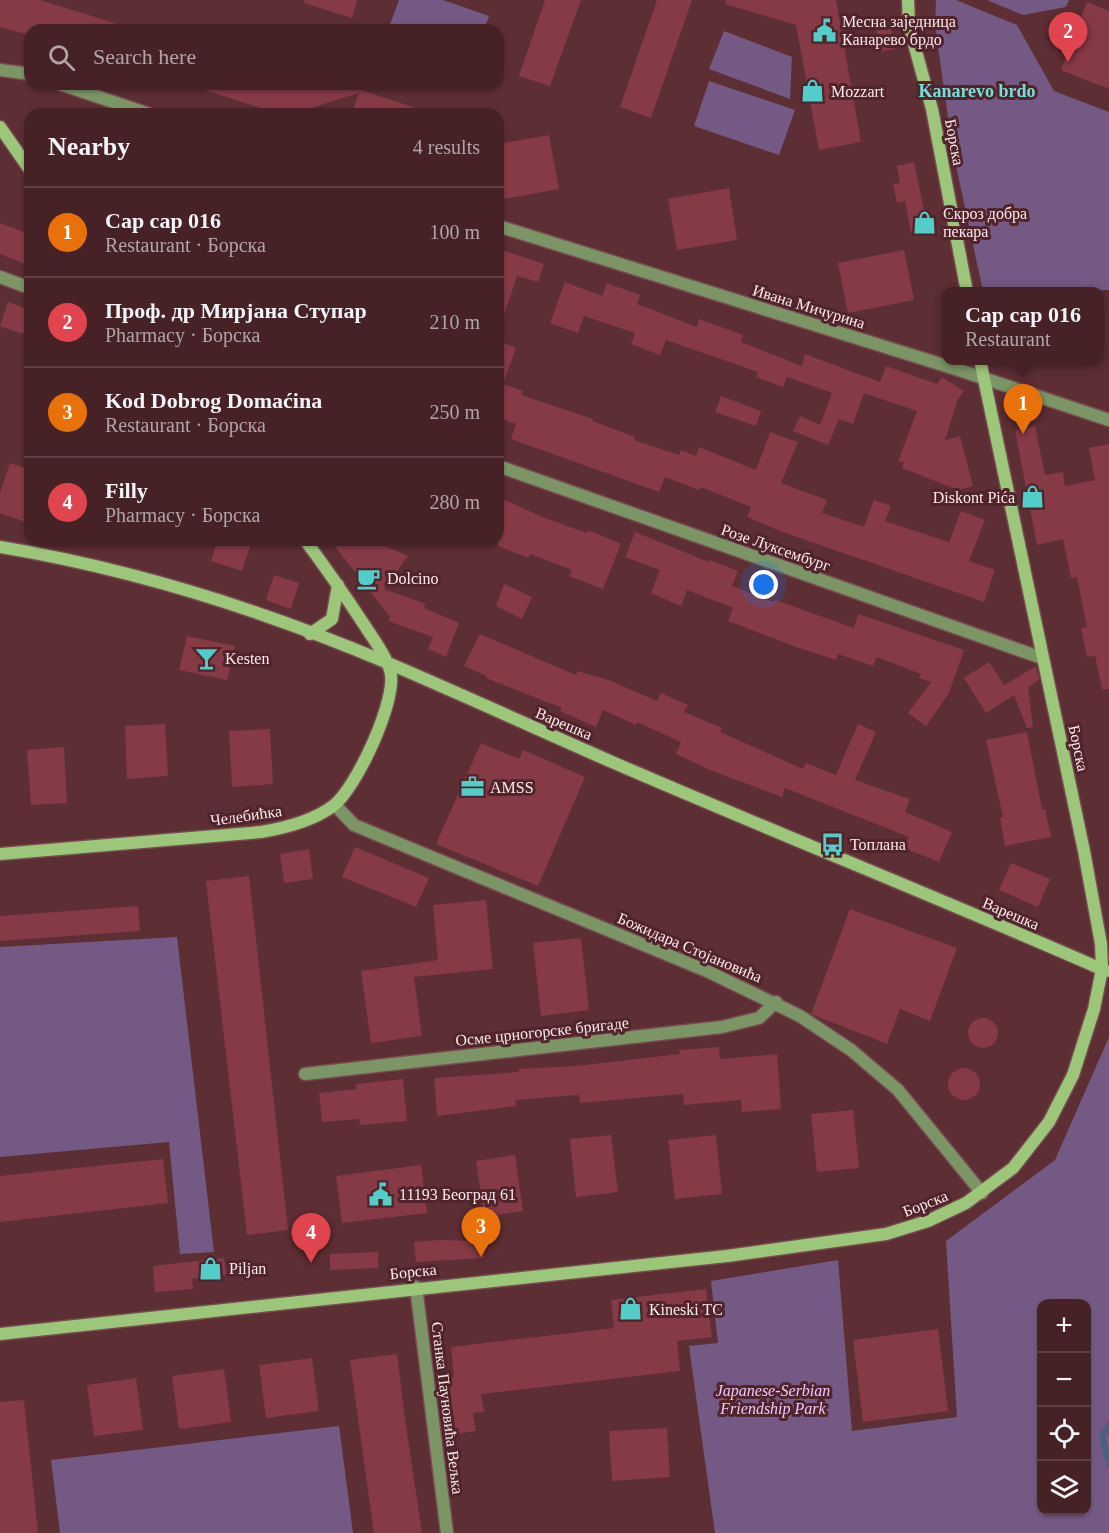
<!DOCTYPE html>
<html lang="en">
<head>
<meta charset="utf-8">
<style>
  :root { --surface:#462227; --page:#502f33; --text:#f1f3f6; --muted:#b0a4a7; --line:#5e3f44; --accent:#d6ab8b }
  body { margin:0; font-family:"Times New Roman",serif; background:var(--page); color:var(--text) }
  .controls { position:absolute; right:18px; bottom:18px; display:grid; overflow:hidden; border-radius:12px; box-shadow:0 2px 4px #0004 }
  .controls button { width:54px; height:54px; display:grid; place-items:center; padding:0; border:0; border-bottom:2px solid var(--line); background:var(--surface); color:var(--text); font:30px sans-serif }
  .you { position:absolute; left:764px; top:585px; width:21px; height:21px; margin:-15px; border:4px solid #fff; border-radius:50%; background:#1a73e8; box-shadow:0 0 0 9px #1a73e833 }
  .badge { display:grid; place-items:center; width:39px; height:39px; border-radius:50%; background:var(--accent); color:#fff; font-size:20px; font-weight:700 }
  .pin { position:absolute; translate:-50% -50px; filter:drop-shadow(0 2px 3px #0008) }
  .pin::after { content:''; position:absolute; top:32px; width:21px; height:18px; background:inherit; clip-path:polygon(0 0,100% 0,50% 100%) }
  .popup { position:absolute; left:942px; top:287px; width:162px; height:78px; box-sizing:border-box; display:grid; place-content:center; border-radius:12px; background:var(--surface); filter:drop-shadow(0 2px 4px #0005); font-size:20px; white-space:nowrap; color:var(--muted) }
  .popup b { font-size:22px; color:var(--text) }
  .popup::after { content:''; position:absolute; left:50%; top:100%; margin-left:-12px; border:12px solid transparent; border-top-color:var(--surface) }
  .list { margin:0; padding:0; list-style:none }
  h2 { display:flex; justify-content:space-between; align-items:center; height:78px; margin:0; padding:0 24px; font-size:26px }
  h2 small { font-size:20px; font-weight:400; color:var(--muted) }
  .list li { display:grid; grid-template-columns:39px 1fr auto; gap:18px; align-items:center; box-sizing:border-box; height:90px; padding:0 24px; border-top:2px solid var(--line) }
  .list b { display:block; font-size:22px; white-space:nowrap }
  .list p { margin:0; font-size:20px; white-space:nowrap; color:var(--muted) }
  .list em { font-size:20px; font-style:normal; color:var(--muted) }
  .icon { flex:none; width:33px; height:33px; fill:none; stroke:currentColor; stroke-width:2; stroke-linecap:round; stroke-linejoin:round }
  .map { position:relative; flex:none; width:1109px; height:1533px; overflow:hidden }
  .search { position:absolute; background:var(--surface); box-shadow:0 2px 4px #0004; left:24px; top:24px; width:480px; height:66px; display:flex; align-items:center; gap:15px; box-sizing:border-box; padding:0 21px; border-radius:18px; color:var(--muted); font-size:22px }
  .panel { position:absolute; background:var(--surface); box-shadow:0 2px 4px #0004; left:24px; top:108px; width:480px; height:438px; border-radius:18px }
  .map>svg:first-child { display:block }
  .green { fill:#745984; fill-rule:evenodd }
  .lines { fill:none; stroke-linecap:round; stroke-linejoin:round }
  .stream { stroke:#4c617d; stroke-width:6 }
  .building { fill:#863a46 }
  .street-casing { stroke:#764c51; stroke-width:15 }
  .secondary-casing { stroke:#764c51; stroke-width:15 }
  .street { stroke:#7b9566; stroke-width:12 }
  .secondary { stroke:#9cc679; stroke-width:12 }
  .labels { text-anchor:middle; stroke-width:6; stroke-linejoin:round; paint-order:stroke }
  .poi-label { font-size:16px; fill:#fce9eb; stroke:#51232a; text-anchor:start }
  .street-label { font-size:16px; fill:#fce9eb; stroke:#51232a }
  .park-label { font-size:16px; font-style:italic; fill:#eac9ff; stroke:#51232a }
  .neighbourhood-label { font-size:18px; font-weight:bold; fill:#74e0db; stroke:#51232a }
</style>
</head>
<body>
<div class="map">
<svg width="1109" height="1533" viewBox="0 0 1109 1533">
  <rect width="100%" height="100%" fill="#5d2e34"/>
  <path class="green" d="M399 0H443L489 16 484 30H388Z
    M936 0H956L1017 25 1054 91 1109 112V290L983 291 953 152 935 26Z
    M987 0H1069L1066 7 1023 15Z
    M724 31 792 57 790 99 709 69Z
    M709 81 795 110 779 155 694 126Z
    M177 937 214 1252 180 1254 169 1142 0 1157V947Z
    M1109 1037V1533H715L689 1346 718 1343 711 1281 838 1260 852 1431 957 1417 946 1241 1055 1160ZM1042 1304H1086V1510H1042Z
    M339 1426 353 1533H60L51 1460Z"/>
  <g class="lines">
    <path class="stream" d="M1109 1425 1102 1436 1109 1465"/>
  </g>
  <path class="building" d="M0 0H40L124 26 123 30H30V35L0 27Z
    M305 0H357L352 18 304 3Z
    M545 0H581L550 86 519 76Z
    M657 0H692L651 118 620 107Z
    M726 0H836L861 142 819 150 796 25 725 4Z
    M1087 2 1109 11V89L1061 70Z
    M890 20 895 49 880 52 875 22Z
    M196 84H374V88L364 91 424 111V114H365L353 110 359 93 292 114H280L195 87Z
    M549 135 559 189 498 200V144Z
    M914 162 928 229 911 233 905 201 897 203 893 184 900 183 897 166Z
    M729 188 737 240 677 250 668 199Z
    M0 223 30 234V266L0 254Z
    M502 250 544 264 538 282 517 276 501 324H498V263Z
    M904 250 914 300 848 313 838 263Z
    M565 282 602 296 607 283 640 295 637 304 697 327 699 319 743 335 741 342 802 366 805 354 880 382 886 366 937 384 942 377 964 391 958 399 945 440 960 436 973 486 958 490 902 468 904 463 898 461 917 411 864 393 853 424 839 419 828 445 793 431 800 416 820 425 832 393 787 377 783 387 756 377 758 372 666 340 660 355 631 344 635 333 584 316 578 333 550 323Z
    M8 302 30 310 23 334 0 326Z
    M498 341 516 348 503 384 523 391 521 395 593 419 592 421 635 437 634 440 679 455 681 450 696 456 699 447 756 470 770 432 798 442 781 483 827 500 822 513 864 527 874 500 891 506 885 521 949 542 961 511 985 520 969 561 995 570 984 602 780 531 747 517 751 507 701 487 699 490 665 477 659 492 511 439 516 424 498 417Z
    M721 396 761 411 756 426 715 412Z
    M1035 426 1045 475 1063 472 1065 486 1095 480 1089 448 1109 444V689H1102L1095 656 1087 657 1081 628 1087 627 1077 577 1071 578 1063 539 1037 545 1015 430Z
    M10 463 30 470V506L25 522 0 513V493Z
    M498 497 545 518 587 533 588 530 621 544 603 589 569 576 572 570 530 554 528 558 498 546Z
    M635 532 709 562 710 560 738 571 732 586 774 602 775 600 854 628 858 614 964 650 949 693 926 726 908 713 931 682 919 678 921 674 877 657 873 666 838 654 836 660 796 647 728 621 733 608 687 590 681 606 651 593 660 570 625 557Z
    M218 540H252L242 571 211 561Z
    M330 540H371L408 556 384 589 426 604 424 608 459 623 446 657 428 649 433 637 388 621 390 617Z
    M274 575 299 583 291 609 266 600Z
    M504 584 532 597 522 619 496 606Z
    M480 634 576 675 578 671 611 681 657 701 661 693 688 705 684 712 722 728 720 732 803 769 806 763 836 775 858 724 876 732 855 780 910 799 905 812 952 832 939 862 904 848 909 837 785 788 782 797 710 770 676 754 681 742 637 722 636 725 603 710 596 727 560 711 562 708 486 678 487 676 464 666Z
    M187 636 235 646 227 680 179 670Z
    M989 662 1004 685 1036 666 1039 680 1028 687 1033 727 1027 728 1014 695 986 713 964 678Z
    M165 724 168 776 127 779 125 726Z
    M270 729 273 784 232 787 229 731Z
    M1027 732 1042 809H1045L1051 837 1005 846 1000 818 1003 817 986 740Z
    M481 743 519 759 523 750 585 777 538 886 436 844Z
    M64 747 67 803 31 805 27 750Z
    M355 847 429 878 416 907 342 877Z
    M309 849 313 879 284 883 280 854Z
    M1011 863 1050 879 1038 907 999 890Z
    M249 876 288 1230 247 1235 206 881Z
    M486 900 493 969 414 977 422 1036 371 1043 361 971 438 960 433 905Z
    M138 906 140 931 0 941V916Z
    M850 909 957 948 930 1021 900 1009 887 1044 811 1014Z
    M581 938 589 1010 541 1016 533 943Z
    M968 1033a15 15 0 1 1 30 0a15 15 0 1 1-30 0Z
    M719 1047 720 1059 777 1054 781 1109 742 1112 741 1100 684 1105 683 1094 580 1103 579 1095 515 1100 516 1106 437 1116 434 1078 519 1072V1069L576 1066 680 1054 679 1050Z
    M948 1084a16 16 0 1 1 32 0a16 16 0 1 1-32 0Z
    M403 1079 407 1121 360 1125 359 1119 322 1122 319 1093 357 1089 356 1084Z
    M853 1110 859 1168 817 1172 811 1114Z
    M611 1135 618 1192 576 1197 570 1139Z
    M716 1135 722 1194 675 1199 668 1140Z
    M515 1155 523 1211 484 1217 476 1161Z
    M163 1159 168 1203 0 1222V1176Z
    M421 1165 427 1213 342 1223 336 1176Z
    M439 1240 484 1241V1258L416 1262 414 1242Z
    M378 1252V1268L330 1270V1254Z
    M224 1258 226 1274 192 1279 193 1289 155 1292 153 1266Z
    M706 1289 712 1337 677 1341 680 1371 481 1394 484 1412 473 1413 476 1431 456 1434 454 1416H449L444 1379 454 1377 451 1347 614 1328 611 1300Z
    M938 1329 948 1411 863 1422 853 1340Z
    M397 1354 405 1419 422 1533H374L369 1498 350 1360Z
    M312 1358 319 1411 266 1418 259 1365Z
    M224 1369 231 1422 179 1429 172 1376Z
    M136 1378 143 1430 94 1436 87 1385Z
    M24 1400 38 1533H0V1402Z
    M667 1428 670 1477 612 1481 609 1431Z"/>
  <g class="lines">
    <defs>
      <path id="street" d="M0 70 30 74
        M60 84 149 114
        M498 226 956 369 1109 420
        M0 277 30 288
        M498 466 1042 658
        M335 805 354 825 707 971 800 1016 851 1050 898 1090 982 1193
        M305 1074 722 1027 759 1018 776 1002
        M416 1287 447 1533"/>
      <path id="secondary" d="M908 0 909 26 932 109 967 292
        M0 127 30 170
        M0 547C132 569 265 611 388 663 463 695 537 729 612 762 776 833 942 899 1106 971
        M310 634 332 619 338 585
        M0 854 261 832C285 828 313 821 333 806 356 789 399 697 390 670 385 654 374 640 365 626 346 597 326 568 305 540
        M0 1334 727 1256 886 1234 928 1221 966 1203 1013 1168 1049 1122 1073 1075 1094 1009 1102 969 1101 944 1084 851 980 360"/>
    </defs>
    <use href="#street" class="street-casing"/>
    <use href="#secondary" class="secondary-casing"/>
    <use href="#street" class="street"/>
    <use href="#secondary" class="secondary"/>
  </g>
  <defs>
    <symbol id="civic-bare" viewBox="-9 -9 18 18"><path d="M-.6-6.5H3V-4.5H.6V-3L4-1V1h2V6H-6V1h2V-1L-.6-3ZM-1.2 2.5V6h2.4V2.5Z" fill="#53cdc9" stroke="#51232a" stroke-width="2.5" paint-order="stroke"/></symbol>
    <symbol id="shop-bare" viewBox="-9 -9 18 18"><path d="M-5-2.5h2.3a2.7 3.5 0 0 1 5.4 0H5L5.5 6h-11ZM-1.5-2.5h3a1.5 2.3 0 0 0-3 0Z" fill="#53cdc9" stroke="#51232a" stroke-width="2.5" paint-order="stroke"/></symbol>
    <symbol id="cafe-bare" viewBox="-9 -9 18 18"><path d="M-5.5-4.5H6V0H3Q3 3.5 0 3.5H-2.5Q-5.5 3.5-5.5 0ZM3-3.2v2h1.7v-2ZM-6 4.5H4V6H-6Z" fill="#53cdc9" stroke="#51232a" stroke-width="2.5" paint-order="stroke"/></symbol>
    <symbol id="bar-bare" viewBox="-9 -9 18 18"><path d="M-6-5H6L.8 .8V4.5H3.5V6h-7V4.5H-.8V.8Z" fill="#53cdc9" stroke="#51232a" stroke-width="2.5" paint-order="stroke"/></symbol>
    <symbol id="office-bare" viewBox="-9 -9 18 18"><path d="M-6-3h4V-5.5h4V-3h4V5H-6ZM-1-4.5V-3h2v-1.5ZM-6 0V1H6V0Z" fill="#53cdc9" stroke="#51232a" stroke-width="2.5" paint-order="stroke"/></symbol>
    <symbol id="bus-bare" viewBox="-9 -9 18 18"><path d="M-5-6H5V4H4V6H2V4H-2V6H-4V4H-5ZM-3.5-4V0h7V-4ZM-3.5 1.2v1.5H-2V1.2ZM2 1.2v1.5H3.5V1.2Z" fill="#53cdc9" stroke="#51232a" stroke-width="2.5" paint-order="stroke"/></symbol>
  </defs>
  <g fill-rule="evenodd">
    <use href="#civic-bare" x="808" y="14" width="33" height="33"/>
    <use href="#shop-bare" x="796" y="74" width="33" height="33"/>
    <use href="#shop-bare" x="908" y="206" width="33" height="33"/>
    <use href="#shop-bare" x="1016" y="480" width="33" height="33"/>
    <use href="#cafe-bare" x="352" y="562" width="33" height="33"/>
    <use href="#bar-bare" x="190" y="642" width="33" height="33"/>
    <use href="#office-bare" x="456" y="770" width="33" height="33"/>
    <use href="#bus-bare" x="816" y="828" width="33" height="33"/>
    <use href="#civic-bare" x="364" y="1178" width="33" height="33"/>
    <use href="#shop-bare" x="194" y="1252" width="33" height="33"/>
    <use href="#shop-bare" x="614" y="1292" width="33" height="33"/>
  </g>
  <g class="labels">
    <g class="poi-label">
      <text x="842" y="27">Месна заједница<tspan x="842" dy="18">Канарево брдо</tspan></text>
      <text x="831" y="97">Mozzart</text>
      <text x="943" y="219">Скроз добра<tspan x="943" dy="18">пекара</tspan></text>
      <text x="1015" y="503" text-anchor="end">Diskont Pića</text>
      <text x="387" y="584">Dolcino</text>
      <text x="225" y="664">Kesten</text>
      <text x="490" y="793">AMSS</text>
      <text x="850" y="850">Топлана</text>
      <text x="399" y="1200">11193 Београд 61</text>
      <text x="229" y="1274">Piljan</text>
      <text x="649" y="1315">Kineski TC</text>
    </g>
    <g class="street-label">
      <text transform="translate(955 142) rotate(79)" y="6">Борска</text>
      <text transform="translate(809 306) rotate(17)" y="6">Ивана Мичурина</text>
      <text transform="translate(776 547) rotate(19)" y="6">Розе Луксембург</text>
      <text transform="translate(564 723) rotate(23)" y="6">Варешка</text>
      <text transform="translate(1079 748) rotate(78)" y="6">Борска</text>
      <text transform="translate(246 815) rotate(-8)" y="6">Челебићка</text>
      <text transform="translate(1011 913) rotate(23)" y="6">Варешка</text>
      <text transform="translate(690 947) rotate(23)" y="6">Божидара Стојановића</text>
      <text transform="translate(542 1031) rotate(-6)" y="6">Осме црногорске бригаде</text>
      <text transform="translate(925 1203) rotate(-22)" y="6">Борска</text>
      <text transform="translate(413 1271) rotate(-6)" y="6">Борска</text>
      <text transform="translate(448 1408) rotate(83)" y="6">Станка Пауновића Вељка</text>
    </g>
    <g class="park-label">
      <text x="773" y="1396">Japanese-Serbian<tspan x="773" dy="18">Friendship Park</tspan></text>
    </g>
    <g class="neighbourhood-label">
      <text x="977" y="97">Kanarevo brdo</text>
    </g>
  </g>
</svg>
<div class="controls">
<button>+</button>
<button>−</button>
<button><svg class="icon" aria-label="locate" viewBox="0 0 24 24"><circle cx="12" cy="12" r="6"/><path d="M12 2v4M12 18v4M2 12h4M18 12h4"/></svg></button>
<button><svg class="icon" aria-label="layers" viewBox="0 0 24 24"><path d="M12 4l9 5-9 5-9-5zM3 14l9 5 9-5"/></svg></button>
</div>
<div class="you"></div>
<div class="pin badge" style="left:1023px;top:434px;background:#e8710a">1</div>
<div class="popup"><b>Cap cap 016</b>Restaurant</div>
<div class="pin badge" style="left:1068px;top:62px;background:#e0444e">2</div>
<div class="pin badge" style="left:481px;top:1257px;background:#e8710a">3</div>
<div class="pin badge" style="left:311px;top:1263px;background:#e0444e">4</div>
<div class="search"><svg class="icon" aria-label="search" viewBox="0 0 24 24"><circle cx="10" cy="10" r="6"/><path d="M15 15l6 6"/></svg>Search here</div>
<section class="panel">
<h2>Nearby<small>4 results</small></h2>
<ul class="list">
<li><span class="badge" style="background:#e8710a">1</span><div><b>Cap cap 016</b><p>Restaurant · Борска</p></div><em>100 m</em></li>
<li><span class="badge" style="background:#e0444e">2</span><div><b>Проф. др Мирјана Ступар</b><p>Pharmacy · Борска</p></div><em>210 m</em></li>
<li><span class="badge" style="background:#e8710a">3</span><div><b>Kod Dobrog Domaćina</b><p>Restaurant · Борска</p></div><em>250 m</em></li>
<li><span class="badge" style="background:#e0444e">4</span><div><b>Filly</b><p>Pharmacy · Борска</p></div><em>280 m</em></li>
</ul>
</section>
</div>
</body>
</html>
